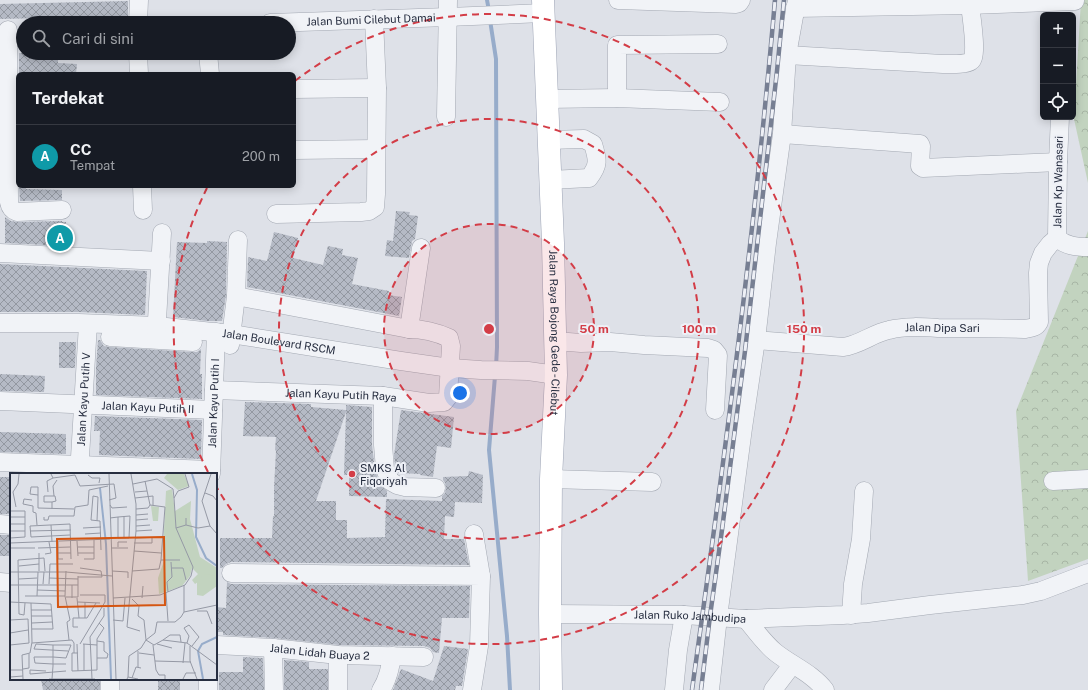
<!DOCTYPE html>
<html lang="id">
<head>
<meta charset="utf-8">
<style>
  :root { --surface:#171b24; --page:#20242c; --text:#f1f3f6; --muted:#9ea1a6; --line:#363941; --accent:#ea580c }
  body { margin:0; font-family:"Public Sans",sans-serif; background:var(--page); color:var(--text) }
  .controls { position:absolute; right:12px; top:12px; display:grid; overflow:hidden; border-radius:6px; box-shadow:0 2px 10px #0003 }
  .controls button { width:36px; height:36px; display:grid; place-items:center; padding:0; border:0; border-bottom:1px solid var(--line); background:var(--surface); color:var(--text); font:20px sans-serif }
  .you { position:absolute; left:460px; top:393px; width:14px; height:14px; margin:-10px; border:3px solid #fff; border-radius:50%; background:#1a73e8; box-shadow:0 0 0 6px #1a73e833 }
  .badge { display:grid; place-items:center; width:26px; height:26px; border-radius:50%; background:var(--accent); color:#fff; font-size:13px; font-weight:700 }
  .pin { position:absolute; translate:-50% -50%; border:2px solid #fff; box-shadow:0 1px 4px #0006 }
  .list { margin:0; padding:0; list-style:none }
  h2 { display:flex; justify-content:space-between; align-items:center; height:52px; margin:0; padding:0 16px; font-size:17px }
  h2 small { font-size:13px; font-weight:400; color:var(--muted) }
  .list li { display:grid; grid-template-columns:26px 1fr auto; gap:12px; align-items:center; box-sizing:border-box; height:64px; padding:0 16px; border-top:1px solid var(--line) }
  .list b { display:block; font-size:15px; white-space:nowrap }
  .list p { margin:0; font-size:13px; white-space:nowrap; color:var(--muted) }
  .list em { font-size:13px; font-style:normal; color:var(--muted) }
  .icon { flex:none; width:22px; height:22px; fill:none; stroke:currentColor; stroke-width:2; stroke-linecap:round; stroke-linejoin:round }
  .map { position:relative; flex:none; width:1088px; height:690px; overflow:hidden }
  .search { position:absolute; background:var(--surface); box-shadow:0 2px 10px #0003; left:16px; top:16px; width:280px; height:44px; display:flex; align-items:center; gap:10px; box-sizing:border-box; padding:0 14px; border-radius:22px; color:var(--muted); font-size:15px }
  .panel { position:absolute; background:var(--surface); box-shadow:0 2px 10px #0003; left:16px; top:72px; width:280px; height:116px; border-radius:6px }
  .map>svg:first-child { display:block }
  .forest { fill:url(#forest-crowns) }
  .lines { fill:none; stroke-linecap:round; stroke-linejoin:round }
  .stream { stroke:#97acca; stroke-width:4 }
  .building { fill:url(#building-cross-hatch) }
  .minor-casing { stroke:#a3a8b2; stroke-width:19 }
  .major-casing { stroke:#9da4b5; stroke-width:23 }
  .minor { stroke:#f1f3f7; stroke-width:18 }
  .major { stroke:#fff; stroke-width:22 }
  .rail-casing { stroke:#777f93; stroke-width:4.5 }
  .rail { stroke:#eef0f6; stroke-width:3; stroke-dasharray:9; stroke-linecap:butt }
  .ring { fill:none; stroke:#d33d47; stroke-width:2; stroke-dasharray:7 5 }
  .poi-dot { fill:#d33d47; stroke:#eef0f6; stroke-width:1.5 }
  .labels { text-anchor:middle; stroke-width:4; stroke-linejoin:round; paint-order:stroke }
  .street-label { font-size:11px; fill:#272e40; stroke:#eef0f6 }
  .poi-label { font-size:11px; fill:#272e40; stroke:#eef0f6; text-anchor:start }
  .inset-river { fill:none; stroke:#97acca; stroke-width:2 }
  .inset-road { fill:none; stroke:#9599a5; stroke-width:1 }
  .view { fill:#d55511; fill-opacity:0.15; stroke:#d55511; stroke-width:2 }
  .inset-edge { fill:none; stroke:#272e40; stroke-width:2 }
  .centre { fill:#d33d47; stroke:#eef0f6; stroke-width:2 }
  .ring-label { font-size:12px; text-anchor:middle; font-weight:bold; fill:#d33d47; stroke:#eef0f6; stroke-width:4; stroke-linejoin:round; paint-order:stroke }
</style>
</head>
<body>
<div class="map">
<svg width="1088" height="690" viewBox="0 0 1088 690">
  <defs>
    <pattern id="forest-crowns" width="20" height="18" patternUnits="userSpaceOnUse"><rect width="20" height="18" fill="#c2d3bf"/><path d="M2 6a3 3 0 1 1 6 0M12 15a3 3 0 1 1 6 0" fill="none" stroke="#a7b5a5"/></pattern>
    <pattern id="building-cross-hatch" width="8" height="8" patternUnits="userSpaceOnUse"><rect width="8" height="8" fill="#b5bac5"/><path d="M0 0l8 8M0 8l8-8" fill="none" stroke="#9398a1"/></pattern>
  </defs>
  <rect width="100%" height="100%" fill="#dee1e8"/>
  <path class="forest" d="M1081 0H1088V183L1074 119Z
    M1088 231V559L1028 581 1016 411Z"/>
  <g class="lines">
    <path class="stream" d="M487 0 489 11
      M490 20 496 59 497 347 496 367
      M495 376 489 450 507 636 510 690"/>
  </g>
  <path class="building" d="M128 1V16L0 19V4Z
    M19 53H58V63L77 64 76 74H19Z
    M19 186H26V189L62 190V200L20 201Z
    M396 211 410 212 409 215 418 216 415 239 412 241 409 258 385 256 387 240 393 241Z
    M5 217 11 221 17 222 62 221V222H66V246L5 243Z
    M274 232 298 238 293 258 323 265 328 246 343 249 342 255 358 258 352 284 389 291 388 295 402 297 399 316 247 287 248 257 267 261Z
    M207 241 227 242 226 295 222 321H207L173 317 177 242 207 243Z
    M0 264 147 271 145 315 79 312H0Z
    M98 340H100L104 346 109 347 192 352H197L201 349 200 374H202V399L96 395V368Z
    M59 342H76L75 368H59Z
    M0 374 45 376 44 392 0 391Z
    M245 402 311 404V407L346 410V405L372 407V445L375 470 380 485 387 491V497L349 496V475H344L346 412 316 501H336V520H347V538L385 537 386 499 442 501V496L445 493 446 488 445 483 443 480V477L468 476 469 471 483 475 482 503 455 502 454 517 445 516 444 539H464L469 565 231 562 226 564 222 568H220V538H272L273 516H274V487L276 451 275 450 276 437 243 436Z
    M401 410 454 417 451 448 437 446 433 477 420 475V474L398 473 395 466 394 455Z
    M95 416 202 420 201 459 99 455 100 431H94Z
    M0 432 66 434V454L0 452Z
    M0 477H11V514H0Z
    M0 535H11V556H0Z
    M227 582 231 584 470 586 469 618H442L439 653 433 652 430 648 424 646 339 645 274 638 223 635V632H216V607L226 608Z
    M444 646 468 649 462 686H456L455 690H393L401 669 433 681Z
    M243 657 263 658 264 690H219V672H243Z
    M284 660 309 662V669H328V690H284Z
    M41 679H100V690H43Z
    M158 679H180V690H158Z"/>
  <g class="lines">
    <defs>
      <g id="minor">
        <path d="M618 0 736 4 739 3 741 0"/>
        <path d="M795 8 970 5 1075 1"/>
        <path d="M138 23 139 0"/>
        <path id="s1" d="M270 23 448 17 543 13"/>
        <path d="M8 30 9 202C10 208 12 210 17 212L62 210"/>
        <path d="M138 53 139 74"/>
        <path d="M208 53 210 74"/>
        <path d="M787 55 943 64C950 64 965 65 971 61 978 57 971 14 970 5"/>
        <path d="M294 89 377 88"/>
        <path d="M617 98V45L718 44"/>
        <path d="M546 99 617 98 720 102"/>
        <path d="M446 117 448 0"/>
        <path d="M1060 117 1058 162 1057 238C1066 246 1076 247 1088 247"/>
        <path d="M782 134 920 144 921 146 920 166 923 168 1058 162"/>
        <path d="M548 140 584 139 593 144C598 160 599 165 589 178L550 180"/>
        <path d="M294 150 376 149"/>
        <path d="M142 186 143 210"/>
        <path d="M276 214 361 212 369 211 375 207 376 194 377 88 374 19"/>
        <path d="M0 253 161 261"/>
        <path id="s2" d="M0 323H79L157 326 231 334 401 361 450 368 481 370 528 371 556 375"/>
        <path d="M409 329 421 248"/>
        <path d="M110 337 193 342"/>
        <path d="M156 338 162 233"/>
        <path id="s3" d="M756 340 843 347C860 345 873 333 889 330 905 326 922 327 938 328 967 328 996 328 1024 329 1031 328 1036 328 1039 322L1038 273 1039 263 1043 253 1050 244 1057 238"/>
        <path d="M555 341 581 343 610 342 644 345 708 348 714 350 718 355 715 410"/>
        <path d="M230 345 236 296 238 240"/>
        <path id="s4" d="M214 390 383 396 429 403 444 402 448 397 451 346 449 338C436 332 424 329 409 329L236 296"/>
        <path d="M383 396V445L385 469 390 481 397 485 405 487 436 488"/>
        <path id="s5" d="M0 401 213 410"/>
        <path d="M0 462 211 470"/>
        <path id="s6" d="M79 474 88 324"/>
        <path id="s7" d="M211 474 216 332"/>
        <path d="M551 479 652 482"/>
        <path d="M1053 481 1088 479"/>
        <path d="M0 524 11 525"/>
        <path d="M474 534 481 576"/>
        <path d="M231 573 481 576 479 646 472 690"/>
        <path d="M0 582 11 583"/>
        <path id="s8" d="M550 614 684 615 746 619 843 615 868 613 930 605 1023 595 1041 591 1088 573"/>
        <path d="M851 615 853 584 861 539 864 491"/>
        <path d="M746 619C755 630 764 643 775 652 791 665 812 673 825 690"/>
        <path id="s9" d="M216 645 273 648 338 655 424 657"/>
        <path d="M273 648 274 690"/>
        <path d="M338 655V690"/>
        <path d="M110 679V690"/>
        <path d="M208 679V690"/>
        <path d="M381 690C388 679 390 668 392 656"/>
        <path d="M674 690 678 650 684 615"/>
        <path d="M710 690 718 617 743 428 756 340 767 243 782 134 787 55 797 0"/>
        <path d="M773 690 792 665"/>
      </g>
      <g id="major">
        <path id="s10" d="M543 0 553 243 556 375 551 479 550 614 551 690"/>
      </g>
    </defs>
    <use href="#minor" class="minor-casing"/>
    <use href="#major" class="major-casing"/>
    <use href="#minor" class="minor"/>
    <use href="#major" class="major"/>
    <defs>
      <path id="rail" d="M692 690C724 461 755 231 775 0
        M701 690 710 616 722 530 745 351 777 71 784 0"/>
    </defs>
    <use href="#rail" class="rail-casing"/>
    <use href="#rail" class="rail"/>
  </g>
  <circle cx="489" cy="329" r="105" fill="#d33d47" fill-opacity=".12"/>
  <g class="ring">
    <circle cx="489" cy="329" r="105"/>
    <circle cx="489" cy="329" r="210"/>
    <path d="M208 472A315 315 0 0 1 207 188M295 81A315 315 0 1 1 216 486"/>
  </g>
  <circle class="poi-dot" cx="352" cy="474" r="4"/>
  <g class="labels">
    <g class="street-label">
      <text dy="4" stroke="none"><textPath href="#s1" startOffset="101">Jalan Bumi Cilebut Damai</textPath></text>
      <text transform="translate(1058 182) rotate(-89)" y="4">Jalan Kp Wanasari</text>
      <text dy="4" stroke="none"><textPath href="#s3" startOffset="190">Jalan Dipa Sari</textPath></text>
      <text dy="4" stroke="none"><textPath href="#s10" startOffset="333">Jalan Raya Bojong Gede - Cilebut</textPath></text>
      <text dy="4" stroke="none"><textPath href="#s2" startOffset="280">Jalan Boulevard RSCM</textPath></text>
      <text dy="4" stroke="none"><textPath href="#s4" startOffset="127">Jalan Kayu Putih Raya</textPath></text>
      <text dy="4" stroke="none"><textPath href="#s6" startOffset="75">Jalan Kayu Putih V</textPath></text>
      <text dy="4" stroke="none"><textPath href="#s7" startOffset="71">Jalan Kayu Putih I</textPath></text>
      <text dy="4" stroke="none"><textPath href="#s5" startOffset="148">Jalan Kayu Putih II</textPath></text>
      <text dy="4" stroke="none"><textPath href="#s8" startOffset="140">Jalan Ruko Jambudipa</textPath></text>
      <text dy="4" stroke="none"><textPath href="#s9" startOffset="104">Jalan Lidah Buaya 2</textPath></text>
    </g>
    <g class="poi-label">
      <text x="360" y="472">SMKS Al<tspan x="360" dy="13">Fiqoriyah</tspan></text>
    </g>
  </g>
  <g transform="translate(10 473)">
    <rect width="207" height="207" fill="#dee1e8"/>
    <path d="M157 1H174L179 13 168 17 154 5ZM141 33 149 34 148 48H143Z" fill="#c2d3bf"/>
    <path d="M162 16 165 38 181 28 180 46 190 84 207 95V106L195 104 185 111 182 107 188 101 182 95 180 103 172 113 149 121 148 105 155 85 153 76 156 18Z" fill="#c2d3bf"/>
    <path d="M194 101 207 103V113L193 123 187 122V109Z" fill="#c2d3bf"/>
    <path class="inset-river" d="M182 1 187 17 186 64 196 85 207 93M90 15 96 71 101 206M193 206 188 178 192 171 207 164"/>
    <path class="inset-road" d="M41 1 43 5 65 2 70 13 104 11 106 25 99 27M99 1 106 206M121 1 126 31V58L117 154 130 158M201 1 192 28 200 53 207 61M78 2 82 5H90L89 10M135 8 140 32 155 34 151 87H170M123 11 147 6 163 16 164 25M38 19 37 8 43 5M125 19 137 18M195 20 203 23 207 28M28 22 20 21 21 14H28V35L64 36M44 23 43 13 47 7M125 25 143 23V32M22 27 14 26 13 31 23 33V39L26 40 27 52M42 29 46 28 45 23H34V29H42V36M100 32 102 35 117 34M6 34 3 19 8 11 9 1M126 36 138 35 140 32M0 38H15V64L0 65M126 42 138 41M0 44H15M34 44V47H38L39 43H64L65 34 78 32 79 17 98 13M100 45 108 44 120 43 119 65H108V44M126 47 138 46M87 48 88 24 83 23 81 47 90 48 91 77M0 51H15M41 52 42 69M176 52 188 55M126 53 140 52M73 55 91 54M166 55 176 52V45M188 55 200 53M0 58H15M20 58 61 57M126 58 142 57M75 61 91 60M60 62 21 64 20 53 60 51 61 86M114 65V43M125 65 153 64M67 68 68 83M48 69V86H53M0 70 100 66M124 70H142V65M68 74H84M108 74V69H117M0 75H25M28 75 60 74M101 75H118M124 78 151 80M29 80V98M48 80H61M68 80H84M35 81 41 80 39 69M74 86H84V67M9 93 29 91M162 95H173L176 107M56 98 55 123 60 147 57 149M102 98 118 99V105M122 98 149 96 151 87M0 99H56L102 103M68 104H92L91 98 70 95M39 105 68 106M9 106 27 105M33 111 34 99M39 111 40 91H63M0 112H68M27 117 55 118M158 119 157 109 162 104 161 89M156 120 158 148M15 123H55M27 123 28 99M56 124H68V103M62 125V112M67 125 69 145M103 125 150 122 175 112 181 103 183 94 166 55 164 25 168 18 179 14 175 1M132 125 133 113M122 126 129 133 128 143 134 147 136 167 144 172 153 167 177 170 207 192M0 129 41 131 43 156H22M68 129 90 130M75 129V145M15 130 14 142 9 141 8 87 34 85 35 98M21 137H42M187 138H197L202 151M174 139 207 132M21 143H42M0 147 18 146 19 170M103 147 113 148 115 125M57 149 59 167M22 150 42 149M68 154H63V145H77L86 130M0 160 18 157M153 167 160 162H170L171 169M87 168 94 169V178L98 181 97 185H87M22 170 62 167 64 170V180M177 170 179 163 174 155 179 152 189 164 182 173M67 171 68 198M70 171 95 129V122H70M73 171 87 172M147 171 162 175M0 172 19 170M43 172 26 171 24 176 58 178M143 172 146 197 149 202H155V206M180 173V188L187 206M128 178V194M68 180H62V198L87 197V166L94 155 89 150M129 180 144 182M145 188 181 189M173 190 175 170M13 196 19 195V181M0 197H13M36 198 20 197V201L56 198M74 198V171M0 204 13 203M118 204 119 183 131 175 136 167 145 160 147 149H165L171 144 174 139V112M122 205 126 194 131 195M13 206 12 182 20 180 22 169 21 130M39 206H85M42 206 43 193V172H61L56 185 43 184H24L25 190 43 191H56M82 206 80 164 94 143V135M117 206 118 204 128 206M173 206 176 200H186"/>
    <path class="view" d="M154 64 155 132 48 134 47 66Z"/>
    <rect width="207" height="207" class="inset-edge"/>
  </g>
  <circle cx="489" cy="329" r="6" class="centre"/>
  <g class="ring-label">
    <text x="594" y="333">50 m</text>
    <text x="699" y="333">100 m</text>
    <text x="804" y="333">150 m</text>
  </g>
</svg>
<div class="controls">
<button>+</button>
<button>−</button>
<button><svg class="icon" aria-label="locate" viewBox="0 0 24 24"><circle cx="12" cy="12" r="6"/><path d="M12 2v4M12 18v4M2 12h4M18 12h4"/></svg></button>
</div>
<div class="you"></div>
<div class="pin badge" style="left:60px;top:238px;background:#0f9aa8">A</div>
<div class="search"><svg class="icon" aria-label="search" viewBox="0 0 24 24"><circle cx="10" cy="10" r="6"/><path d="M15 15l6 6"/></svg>Cari di sini</div>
<section class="panel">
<h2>Terdekat<small></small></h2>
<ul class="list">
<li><span class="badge" style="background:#0f9aa8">A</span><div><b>CC</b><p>Tempat</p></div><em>200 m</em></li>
</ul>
</section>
</div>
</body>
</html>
